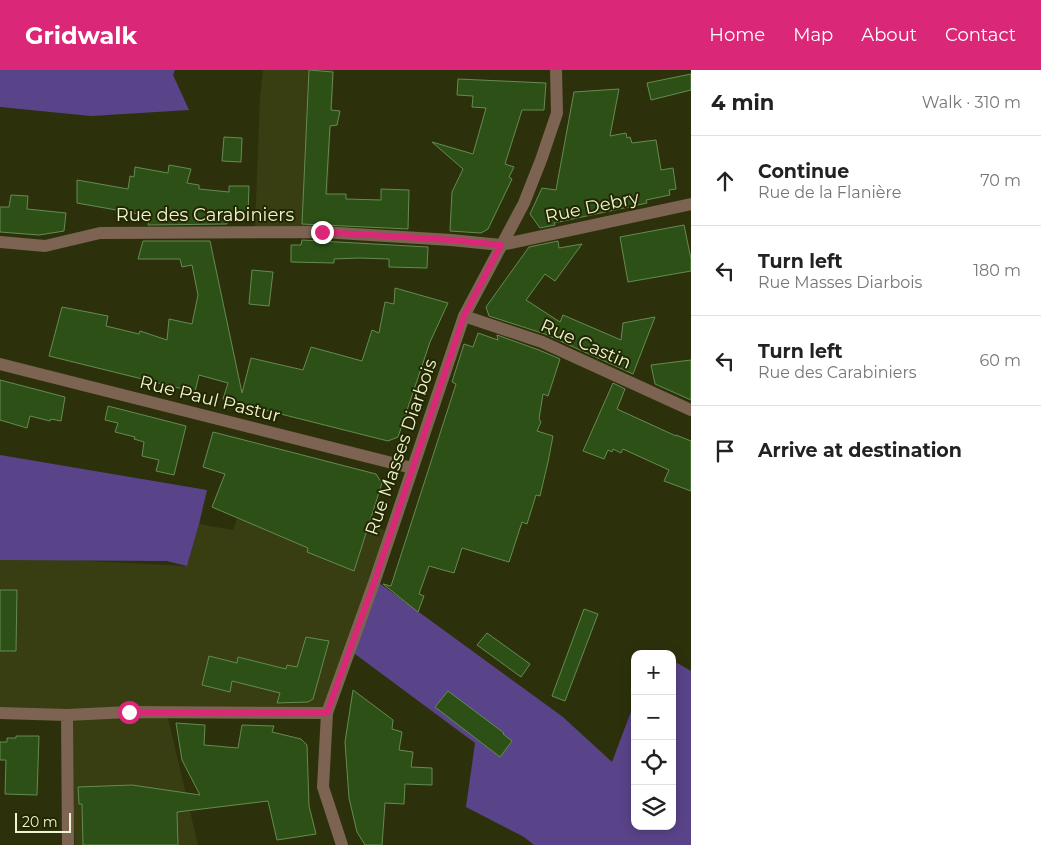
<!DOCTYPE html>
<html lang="en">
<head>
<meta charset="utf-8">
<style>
  :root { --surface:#fff; --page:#f2f2f2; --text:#222; --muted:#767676; --line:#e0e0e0; --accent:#db2777 }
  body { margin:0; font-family:Montserrat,sans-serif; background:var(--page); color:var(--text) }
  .controls { position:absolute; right:15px; bottom:15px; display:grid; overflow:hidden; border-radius:10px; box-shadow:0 2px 12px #0003 }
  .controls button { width:45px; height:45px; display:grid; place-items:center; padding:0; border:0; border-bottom:1px solid var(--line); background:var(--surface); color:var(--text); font:25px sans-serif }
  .scale { position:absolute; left:15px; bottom:12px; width:56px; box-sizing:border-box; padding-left:5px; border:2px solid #eff5d2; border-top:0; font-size:14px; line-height:18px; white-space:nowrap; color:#eff5d2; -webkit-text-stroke:4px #232702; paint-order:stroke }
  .stop { position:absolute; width:15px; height:15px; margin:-11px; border:4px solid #db2777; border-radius:50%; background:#fff }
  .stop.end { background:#db2777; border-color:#fff; box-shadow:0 1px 5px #0008 }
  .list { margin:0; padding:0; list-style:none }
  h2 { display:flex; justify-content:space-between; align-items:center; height:65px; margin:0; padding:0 20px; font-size:21px }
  h2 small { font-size:16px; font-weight:400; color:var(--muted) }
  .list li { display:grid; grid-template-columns:32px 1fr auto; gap:15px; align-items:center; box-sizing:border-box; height:90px; padding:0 20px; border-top:1px solid var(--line) }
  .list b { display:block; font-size:19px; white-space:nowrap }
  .list p { margin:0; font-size:16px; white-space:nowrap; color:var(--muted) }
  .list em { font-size:16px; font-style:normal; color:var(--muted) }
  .icon { flex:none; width:28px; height:28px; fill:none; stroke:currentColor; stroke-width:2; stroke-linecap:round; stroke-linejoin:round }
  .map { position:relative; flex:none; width:691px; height:775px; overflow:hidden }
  header { display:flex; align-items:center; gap:30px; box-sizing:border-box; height:70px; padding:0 25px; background:var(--accent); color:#fff }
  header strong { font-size:24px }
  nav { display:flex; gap:28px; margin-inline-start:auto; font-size:18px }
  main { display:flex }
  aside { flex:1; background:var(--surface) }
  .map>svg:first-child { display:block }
  .built { fill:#383d12 }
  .green { fill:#594489 }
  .building { fill:#2d5017; stroke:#658b51 }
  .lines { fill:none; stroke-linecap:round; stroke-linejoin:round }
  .minor { stroke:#7d6352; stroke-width:12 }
  .tertiary { stroke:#7d6352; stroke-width:12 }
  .route { stroke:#db2777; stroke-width:6 }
  .labels { text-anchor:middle; stroke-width:4; stroke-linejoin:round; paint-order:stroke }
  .street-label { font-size:18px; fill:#eff5d2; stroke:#232702 }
</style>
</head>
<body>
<header>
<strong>Gridwalk</strong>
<nav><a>Home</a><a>Map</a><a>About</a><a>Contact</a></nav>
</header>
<main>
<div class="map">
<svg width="691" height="775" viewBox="0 0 691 775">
  <rect width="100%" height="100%" fill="#2d310b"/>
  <path class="built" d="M263 0H334L326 159 255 157 260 27Z
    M248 419 391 462 327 643 0 641V490H67L187 496 199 454 233 460Z
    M67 645 168 648 198 775H75Z"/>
  <path class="green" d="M0 0H175L173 5 189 40 91 46 0 37Z
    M0 385 207 420 199 454 187 496 167 491 0 490Z
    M375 510 563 647 612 692 635 631V756H672V590L691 601V775H534L524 767 466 737 475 673 351 581Z"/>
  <path class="building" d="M309 0 333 2 331 40 340 41 337 55 330 56 326 124H346V129L381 130V119L409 120 408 159 302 154Z
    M691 4V20L651 30 647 13Z
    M458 9 546 13 544 40H522L505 94 514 97 509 107 512 109 488 159 481 163 450 161 452 122 463 99 432 72 473 84 486 38 472 37 473 26 457 25Z
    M619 19 610 66 626 63 627 68 630 67 632 73 656 70 661 100 673 98 676 119 669 120 670 125 646 130 647 133 554 153 555 155 540 158 530 144 542 118 556 120 574 22Z
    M224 67 242 68 241 92 222 91Z
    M169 95 191 99 187 113 199 115V119L229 122V116H249L248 144H226L227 154 148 155 150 146 77 133V110L128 119 130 106 134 107 135 97 168 103Z
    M11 125 28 126 27 139 66 143 64 161 39 165 0 162V137H9Z
    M684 155 691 189V201L628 212 620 167Z
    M302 170 428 177 427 198 389 197V189L359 188 334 189V193L291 192V175H301Z
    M143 171H210L242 323 251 288 303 300 311 277 362 291 372 260 379 263 385 232 394 234 395 218 448 233 430 272 398 367 388 371 225 330 223 329 228 313 199 305 195 322 49 286 62 237 108 246 106 256 139 264 140 261 167 270 169 249 192 254 198 225 192 195 182 197 180 189H138Z
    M558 171 559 178 582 174 555 211 545 204 526 230 560 252 563 245 621 270 623 253 655 247 633 304 545 264 489 246 486 237 529 177Z
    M252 200 273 202 269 236 249 234Z
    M478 263 498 270 497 265 539 280 560 289 548 326 543 324 539 349 541 352 537 361 553 366 548 392 540 426 536 425 527 454 522 452 509 492 462 478 454 503 429 496 419 524 424 526 418 542 383 514 391 516 456 314 452 312 464 274 473 277Z
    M691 290V330L655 314 651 295Z
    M0 310 65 327 61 351 51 349 50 351 30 346 27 358 0 350Z
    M613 313 625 319 617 339 676 366V365L691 371V421L664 411 669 400 623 379 621 383 613 379 612 382 608 380 604 389 583 381Z
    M108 336 186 356 174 405 156 401 159 390 142 386 144 372 134 369 135 367 115 362 118 353 105 350Z
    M213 362 376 404 382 413 354 501 307 482 308 478 212 437 225 404 203 397Z
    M0 520H17L16 581H0Z
    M584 539 598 544 565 631 552 626Z
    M487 563 530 594 521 607 477 575Z
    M306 567 329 571 313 629 308 632 277 633 280 623 232 611 230 622 202 615 209 586 237 593 238 587 286 599 287 595 297 597Z
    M353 620 393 650 392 659 402 662 399 680 413 682 411 697 432 698V715L405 714 404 734 385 733 382 775H365L357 762 349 728 345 672Z
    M448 621 504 663 503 664 512 671 500 687 435 637Z
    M176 653 205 655 204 675 238 678 242 655 274 656 272 662 301 669 307 675 309 736 316 764 277 770 268 731 177 742 178 775H83L82 734H79L78 717 132 715 200 725 182 690Z
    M16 666H39L37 725 5 724 6 690H0V672H7V668H16Z"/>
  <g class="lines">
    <path class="minor" d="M0 172 45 176 100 163 322 162 451 170 501 175 691 134
      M464 246 542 272 691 340
      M0 643 67 645 129 642 327 643
      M67 645 68 775"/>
    <path class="tertiary" d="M0 294 412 398
      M342 775 323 717 327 643 375 510 464 246 524 133 541 90 557 43 556 0"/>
  </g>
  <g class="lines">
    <path class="route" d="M129 642 327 643 375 510 464 246 501 175 452 170 322 162"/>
  </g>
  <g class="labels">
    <g class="street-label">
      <text transform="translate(592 137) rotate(-12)" y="6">Rue Debry</text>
      <text x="205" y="151">Rue des Carabiniers</text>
      <text transform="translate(586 274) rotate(24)" y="6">Rue Castin</text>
      <text transform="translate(210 329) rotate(14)" y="6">Rue Paul Pastur</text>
      <text transform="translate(401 377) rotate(-71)" y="6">Rue Masses Diarbois</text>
    </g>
  </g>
</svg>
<div class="controls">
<button>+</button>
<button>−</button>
<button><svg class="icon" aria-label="locate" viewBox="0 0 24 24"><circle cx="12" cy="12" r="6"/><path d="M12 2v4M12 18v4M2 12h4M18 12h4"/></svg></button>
<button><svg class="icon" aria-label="layers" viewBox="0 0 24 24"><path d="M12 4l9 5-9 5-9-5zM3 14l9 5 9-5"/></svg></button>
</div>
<div class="scale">20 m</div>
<div class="stop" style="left:129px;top:642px"></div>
<div class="stop end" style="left:322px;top:162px"></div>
</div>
<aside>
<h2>4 min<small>Walk · 310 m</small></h2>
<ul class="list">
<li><svg class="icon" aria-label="ahead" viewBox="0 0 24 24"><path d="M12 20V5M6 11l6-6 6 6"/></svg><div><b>Continue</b><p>Rue de la Flanière</p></div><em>70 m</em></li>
<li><svg class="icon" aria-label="left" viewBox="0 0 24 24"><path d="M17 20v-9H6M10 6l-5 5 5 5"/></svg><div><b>Turn left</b><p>Rue Masses Diarbois</p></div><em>180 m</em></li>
<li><svg class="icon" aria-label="left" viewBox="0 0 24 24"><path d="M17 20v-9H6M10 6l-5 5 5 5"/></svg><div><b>Turn left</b><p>Rue des Carabiniers</p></div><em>60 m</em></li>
<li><svg class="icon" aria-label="arrive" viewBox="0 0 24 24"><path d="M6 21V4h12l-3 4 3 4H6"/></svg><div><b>Arrive at destination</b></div></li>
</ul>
</aside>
</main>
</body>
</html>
